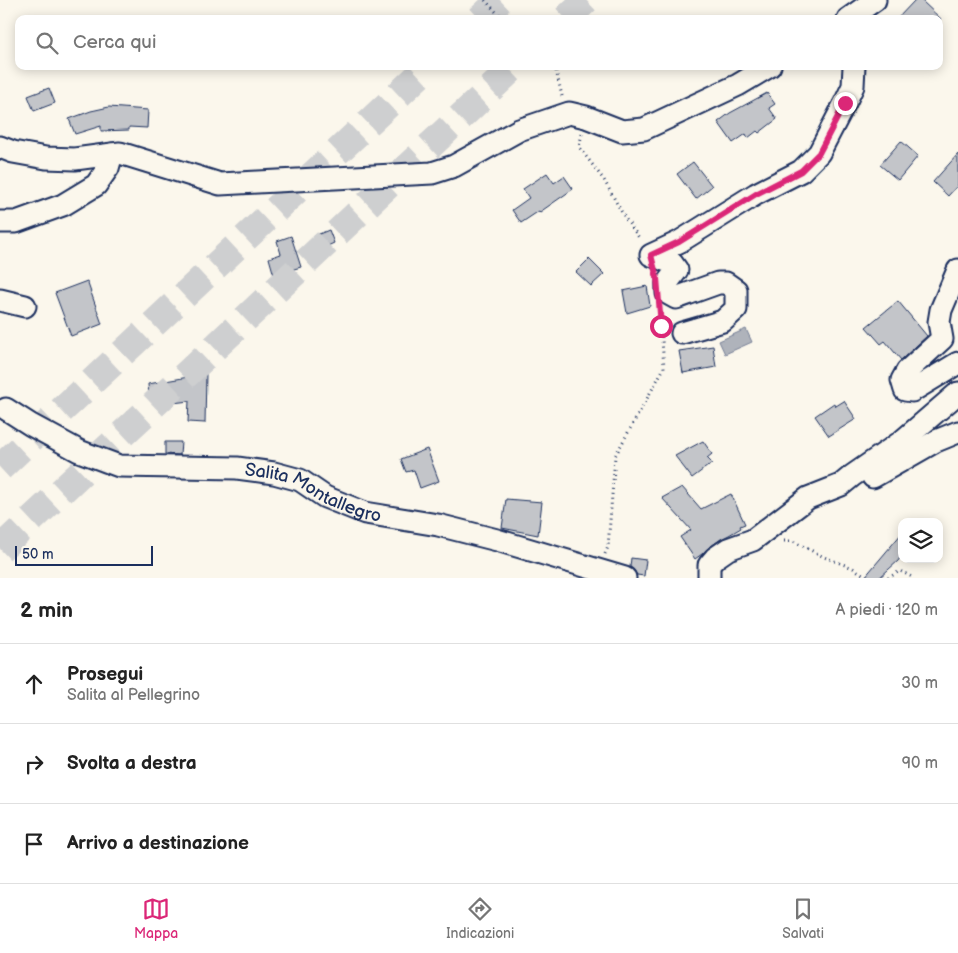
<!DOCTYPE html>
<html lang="it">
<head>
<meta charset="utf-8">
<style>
  :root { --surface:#fff; --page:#f2f2f2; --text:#222; --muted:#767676; --line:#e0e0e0; --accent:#db2777 }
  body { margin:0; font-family:"Balsamiq Sans",sans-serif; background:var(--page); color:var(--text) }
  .controls { position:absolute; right:15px; bottom:15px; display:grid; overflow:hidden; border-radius:10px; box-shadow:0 2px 12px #0003 }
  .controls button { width:45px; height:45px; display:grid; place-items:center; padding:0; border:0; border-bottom:1px solid var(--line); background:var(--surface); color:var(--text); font:25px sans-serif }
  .scale { position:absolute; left:15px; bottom:12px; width:138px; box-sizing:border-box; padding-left:5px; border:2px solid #1b2f5e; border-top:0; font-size:14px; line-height:18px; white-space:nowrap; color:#1b2f5e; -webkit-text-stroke:4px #fbf7ec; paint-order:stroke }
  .stop { position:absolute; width:15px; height:15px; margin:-11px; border:4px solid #db2777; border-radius:50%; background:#fff }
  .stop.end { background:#db2777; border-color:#fff; box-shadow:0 1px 5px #0008 }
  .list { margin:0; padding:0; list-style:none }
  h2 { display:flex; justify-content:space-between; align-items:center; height:65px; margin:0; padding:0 20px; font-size:21px }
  h2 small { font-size:16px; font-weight:400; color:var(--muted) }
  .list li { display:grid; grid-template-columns:32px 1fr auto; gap:15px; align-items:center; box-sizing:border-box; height:80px; padding:0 20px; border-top:1px solid var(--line) }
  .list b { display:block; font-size:19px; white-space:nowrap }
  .list p { margin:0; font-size:16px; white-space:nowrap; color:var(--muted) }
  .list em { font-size:16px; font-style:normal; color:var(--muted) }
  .icon { flex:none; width:28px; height:28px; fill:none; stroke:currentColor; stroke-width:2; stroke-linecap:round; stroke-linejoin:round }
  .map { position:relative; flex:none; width:958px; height:578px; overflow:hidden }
  .search { position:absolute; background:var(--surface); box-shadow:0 2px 12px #0003; left:15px; right:15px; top:15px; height:55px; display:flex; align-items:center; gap:12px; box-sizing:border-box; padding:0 18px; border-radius:10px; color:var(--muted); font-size:19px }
  .sheet { height:305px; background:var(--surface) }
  nav { display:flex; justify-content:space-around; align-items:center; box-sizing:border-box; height:70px; border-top:1px solid var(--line); background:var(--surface); font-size:14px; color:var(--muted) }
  nav a { display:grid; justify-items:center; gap:2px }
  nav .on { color:var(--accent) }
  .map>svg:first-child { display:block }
  .water { fill:#afb3bb; stroke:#747e96 }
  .building { fill:#c3c5c9; stroke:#1b2f5e }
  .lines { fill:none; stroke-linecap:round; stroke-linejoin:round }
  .highway-tunnel { stroke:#cecfd0; stroke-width:28; stroke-dasharray:28 14; stroke-linecap:butt }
  .minor-casing { stroke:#1b2f5e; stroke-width:25 }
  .path { stroke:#1b2f5e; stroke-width:3; stroke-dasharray:1 4; stroke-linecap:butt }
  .minor { stroke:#fbf7ec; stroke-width:21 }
  .route { stroke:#db2777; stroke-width:6 }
  .labels { text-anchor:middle; stroke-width:4; stroke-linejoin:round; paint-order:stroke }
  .street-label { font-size:18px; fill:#1b2f5e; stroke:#fbf7ec }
</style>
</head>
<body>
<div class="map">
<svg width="958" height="578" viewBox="0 0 958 578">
  <rect width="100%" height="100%" fill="#fbf7ec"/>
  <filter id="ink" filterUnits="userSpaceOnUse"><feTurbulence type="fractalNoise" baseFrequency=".02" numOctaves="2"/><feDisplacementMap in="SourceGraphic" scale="10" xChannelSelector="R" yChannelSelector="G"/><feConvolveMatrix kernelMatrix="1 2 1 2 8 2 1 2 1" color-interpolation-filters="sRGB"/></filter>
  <g filter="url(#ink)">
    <path class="water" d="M746 329 752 342 725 354 719 341Z"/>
    <path class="building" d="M915 0H921L941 19H897Z
      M49 88 55 103 34 111 28 96Z
      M767 93 775 104 769 108 777 119 759 133 757 131 748 138 746 134 733 143 718 122 730 113Z
      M109 107 148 110 147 128 129 127V130L101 131V126L75 134 69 119 91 111Z
      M901 141 918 156 898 180 880 165Z
      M958 154V185L948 196 933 182Z
      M693 162 712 186 696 199 677 174Z
      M547 173 554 183 564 176 573 189 540 212 539 211 521 223 512 210 529 198 523 189Z
      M329 230 334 243 321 249 314 236Z
      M291 236 301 267 287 271 289 275 275 279 269 258 281 254 277 241Z
      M589 259 604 274 591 286 576 272Z
      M87 281 102 324 71 336 55 293Z
      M647 286 650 306 627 313 623 291Z
      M898 301 927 336 901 360 885 341 881 344 866 327Z
      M713 346 716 367 683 373 679 351Z
      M206 374 205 423 188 422 189 401 157 405 156 397 149 398 148 384Z
      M844 401 856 419 829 436 815 416 834 403 836 406Z
      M703 441 712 454 707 458 712 463 692 478 675 456Z
      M165 442H181L180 455 165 454Z
      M427 449 439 481 420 488 414 470 406 472 401 459Z
      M682 487 701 509 731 494 745 524 740 526 741 528 729 535 721 539 708 548 702 554 695 559 680 537 691 530 662 498Z
      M506 499 542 502 538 535 502 528Z
      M902 533V555L898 561 879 578H864Z
      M631 558 646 560 644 576 637 575 634 570 630 567Z"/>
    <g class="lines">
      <path class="highway-tunnel" d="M480 19 500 0
        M566 19 586 0
        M0 468 429 66
        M0 549 515 66"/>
      <defs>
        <g id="minor">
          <path d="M848 19 875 0"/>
          <path d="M0 147 13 152 46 158 75 159 120 153 220 184 432 173 454 166 519 130 569 113 586 117 622 131 644 129 738 85 770 66"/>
          <path d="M0 222H16L63 205 96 185 108 168 112 154"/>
          <path d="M958 270 941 310 939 322 942 339 907 371 902 380 905 390 912 391 958 363"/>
          <path d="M0 300 25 306"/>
          <path d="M682 333 723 321 736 309V290L726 283H718L676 298 667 293V283L677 270 672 263 651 255 679 242 756 194 801 171 819 153 845 103 853 86 854 66"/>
          <path id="s1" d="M6 409 31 425 79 451 119 466 237 468 274 473 300 480 325 497 365 513 438 525 497 540 625 578"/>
          <path d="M873 477 936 441 958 432"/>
          <path d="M709 578V565L715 558 728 549 753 540 808 498 841 485 852 476 901 442 958 393"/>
        </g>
      </defs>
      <use href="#minor" class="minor-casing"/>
      <path class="path" d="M485 0 497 13 505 19
        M555 66 562 96
        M582 134 579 147 604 180 625 218 640 239
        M784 541H793L824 557 853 568 869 578
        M605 554 608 547 615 456 664 368 660 311
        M888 578 900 571 914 578"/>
      <use href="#minor" class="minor"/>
    </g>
  </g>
  <g class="lines" filter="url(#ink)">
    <path class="route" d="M661 326 657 278 651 255 679 242 756 194 801 171 819 153 845 103"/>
  </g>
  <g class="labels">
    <g class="street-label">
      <text dy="6" stroke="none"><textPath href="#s1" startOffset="326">Salita Montallegro</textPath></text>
    </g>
  </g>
</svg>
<div class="controls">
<button><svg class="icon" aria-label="layers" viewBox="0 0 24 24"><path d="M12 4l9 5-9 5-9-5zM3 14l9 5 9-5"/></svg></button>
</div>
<div class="scale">50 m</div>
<div class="stop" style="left:661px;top:326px"></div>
<div class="stop end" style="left:845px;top:103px"></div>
<div class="search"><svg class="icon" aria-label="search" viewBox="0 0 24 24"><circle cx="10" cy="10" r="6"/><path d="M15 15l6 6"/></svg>Cerca qui</div>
</div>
<section class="sheet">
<h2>2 min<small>A piedi · 120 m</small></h2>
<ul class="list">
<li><svg class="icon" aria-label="ahead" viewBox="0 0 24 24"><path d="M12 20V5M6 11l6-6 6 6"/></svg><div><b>Prosegui</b><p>Salita al Pellegrino</p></div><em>30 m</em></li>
<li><svg class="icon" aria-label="right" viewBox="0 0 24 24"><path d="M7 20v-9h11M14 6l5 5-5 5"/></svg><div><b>Svolta a destra</b></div><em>90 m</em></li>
<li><svg class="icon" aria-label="arrive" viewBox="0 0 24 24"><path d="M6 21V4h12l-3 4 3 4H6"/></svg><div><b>Arrivo a destinazione</b></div></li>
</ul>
</section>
<nav>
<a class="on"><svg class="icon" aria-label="map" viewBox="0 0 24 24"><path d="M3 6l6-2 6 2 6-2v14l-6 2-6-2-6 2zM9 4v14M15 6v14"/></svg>Mappa</a>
<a><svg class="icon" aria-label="directions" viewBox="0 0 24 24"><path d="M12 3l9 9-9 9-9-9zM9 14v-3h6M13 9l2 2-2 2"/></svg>Indicazioni</a>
<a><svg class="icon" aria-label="saved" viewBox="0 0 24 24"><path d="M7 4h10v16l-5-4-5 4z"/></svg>Salvati</a>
</nav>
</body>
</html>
